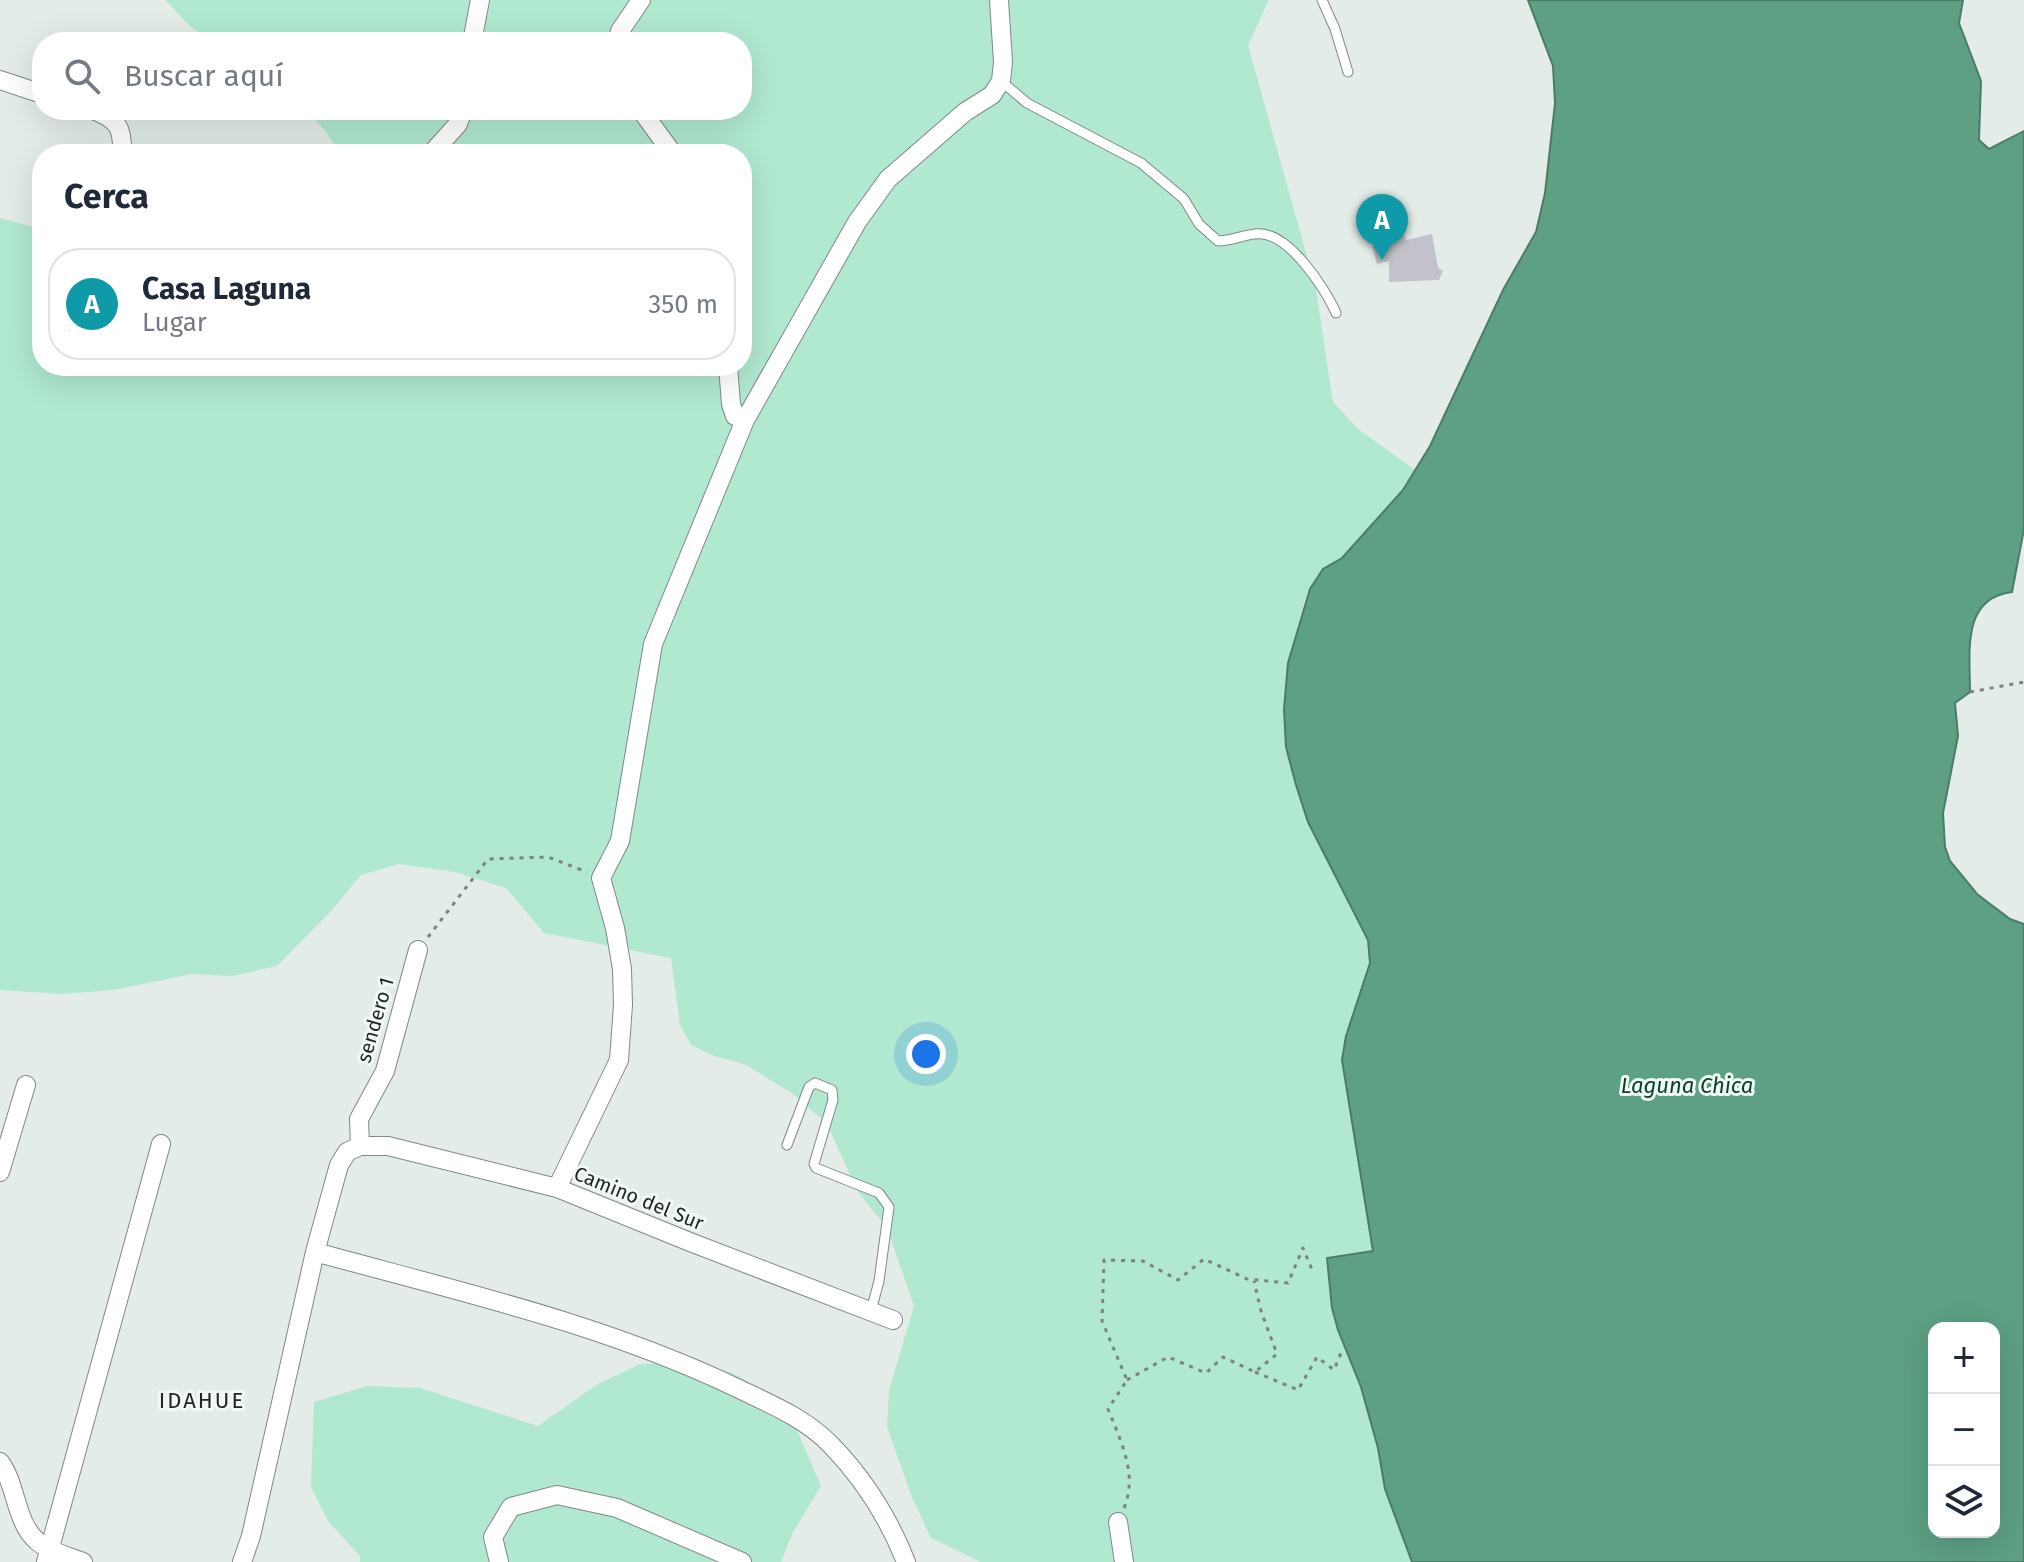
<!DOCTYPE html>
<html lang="es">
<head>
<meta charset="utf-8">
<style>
  :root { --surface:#fff; --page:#f6f6f7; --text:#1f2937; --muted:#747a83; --line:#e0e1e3; --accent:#b45309 }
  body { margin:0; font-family:"Fira Sans",sans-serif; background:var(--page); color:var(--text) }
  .controls { position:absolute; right:24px; bottom:24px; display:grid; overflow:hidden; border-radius:16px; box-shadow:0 8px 32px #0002 }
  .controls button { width:72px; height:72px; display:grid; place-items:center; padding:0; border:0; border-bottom:2px solid var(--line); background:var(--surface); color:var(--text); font:40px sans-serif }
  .you { position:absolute; left:926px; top:1054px; width:28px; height:28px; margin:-20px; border:6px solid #fff; border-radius:50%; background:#1a73e8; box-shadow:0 0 0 12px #1a73e833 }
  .badge { display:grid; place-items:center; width:52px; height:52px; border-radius:50%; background:var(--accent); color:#fff; font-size:26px; font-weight:700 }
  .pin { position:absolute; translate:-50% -66px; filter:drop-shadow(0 2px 4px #0008) }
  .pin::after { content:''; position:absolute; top:42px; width:28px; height:24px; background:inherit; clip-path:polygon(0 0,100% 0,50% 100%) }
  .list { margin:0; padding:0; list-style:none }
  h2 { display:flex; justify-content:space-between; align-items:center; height:104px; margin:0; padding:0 32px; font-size:34px }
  h2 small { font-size:26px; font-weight:400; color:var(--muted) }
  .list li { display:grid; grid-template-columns:52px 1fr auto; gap:24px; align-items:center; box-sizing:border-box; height:112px; margin:0 16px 16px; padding:0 16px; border:2px solid var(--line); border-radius:32px }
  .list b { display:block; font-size:30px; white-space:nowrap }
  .list p { margin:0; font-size:26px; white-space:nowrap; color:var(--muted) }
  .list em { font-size:26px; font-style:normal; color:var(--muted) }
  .icon { flex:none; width:44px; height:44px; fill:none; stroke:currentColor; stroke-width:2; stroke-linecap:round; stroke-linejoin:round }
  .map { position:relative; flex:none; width:2024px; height:1562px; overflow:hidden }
  .search { position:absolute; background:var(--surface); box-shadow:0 8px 32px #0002; left:32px; top:32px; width:720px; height:88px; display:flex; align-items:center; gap:20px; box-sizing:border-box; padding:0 28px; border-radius:32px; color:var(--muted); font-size:30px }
  .panel { position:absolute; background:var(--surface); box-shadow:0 8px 32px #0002; left:32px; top:144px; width:720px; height:232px; border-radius:32px }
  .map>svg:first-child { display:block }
  .green { fill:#b0e9cf }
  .water { fill:#5da084; stroke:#4c7c68; stroke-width:2; fill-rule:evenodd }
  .building { fill:#c2c2ca }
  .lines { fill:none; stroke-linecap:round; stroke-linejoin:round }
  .lane-casing { stroke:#808985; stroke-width:11 }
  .street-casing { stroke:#808985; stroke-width:20 }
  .path { stroke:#7e8380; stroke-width:3; stroke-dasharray:4 6; stroke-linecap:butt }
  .lane { stroke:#fff; stroke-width:9 }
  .street { stroke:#fff; stroke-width:18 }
  .labels { text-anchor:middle; stroke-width:6; stroke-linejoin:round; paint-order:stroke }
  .street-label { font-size:20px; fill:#242725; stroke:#f0f9f4 }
  .water-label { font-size:22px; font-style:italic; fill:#07422f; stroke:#f0f9f4 }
  .neighbourhood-label { font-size:22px; letter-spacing:2px; fill:#242725; stroke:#f0f9f4 }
</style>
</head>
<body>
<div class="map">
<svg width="2024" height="1562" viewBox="0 0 2024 1562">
  <rect width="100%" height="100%" fill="#e3ece7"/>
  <path class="green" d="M165 0H1269L1248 45 1316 289 1333 402 1358 429 1415 470C1396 502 1371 528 1345 554 1332 567 1320 570 1311 587 1303 601 1300 619 1296 634 1276 709 1284 776 1320 845 1333 869 1364 919 1368 943 1375 978 1349 1023 1342 1060L1373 1251 1328 1258 1338 1330 1361 1387 1378 1448 1385 1489 1412 1562H981L931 1538 913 1500 887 1427 889 1390 914 1306 887 1228 858 1192 827 1124 792 1093 744 1064 714 1056 691 1045 680 1025 671 958 544 933 506 888 455 872 399 864 361 875 332 910 277 966 232 976 192 974 113 990 61 994 0 990V218L42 229V366H742V154H340L325 130 305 110H742V42H214L191 27Z
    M681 1363 730 1372 785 1402 821 1486 793 1532 781 1562H360V1556L328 1521 311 1487 314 1402 367 1386 420 1388 538 1426 598 1384 640 1364Z"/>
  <path class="water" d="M1528 0H1963L1959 23 1981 81 1979 140 1989 149 2024 131V529L2012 592C1961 598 1970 653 1970 692L1955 703 1958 736 1943 813 1945 847 1950 861 1977 894 2010 919 2024 924V1562H1412L1385 1489 1378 1448 1361 1387 1338 1330 1332 1308 1327 1258 1373 1251 1342 1060 1346 1036 1370 963 1368 940 1308 822 1296 785 1286 747 1284 709 1288 663 1310 589 1323 569 1342 558 1403 490 1430 446 1503 290 1536 232 1545 193 1555 103 1553 66ZM1934 1328H1994V1532H1934Z"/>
  <path class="building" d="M1432 234 1438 268 1443 271 1439 280 1389 282V261L1377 264 1372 246 1404 235 1406 240Z"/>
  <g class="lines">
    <defs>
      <path id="lane" d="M1322 0 1335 29 1348 72
        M1001 81 1027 103 1141 163 1184 199 1199 224 1218 241C1232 241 1242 235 1255 234 1287 229 1325 288 1336 313
        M787 1145 809 1087 815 1083 832 1090 833 1100 814 1164 816 1168 879 1193 889 1207 879 1281 871 1311"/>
      <path id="street" d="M472 42 480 0
        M617 42 620 31 641 0
        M0 80 42 94
        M93 110C118 119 123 128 122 154
        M641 110 673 154
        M431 154 458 124 463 110
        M728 366 731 404 735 416 745 420 857 222 888 179 965 112 992 95 1001 81 1003 62 999 0
        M360 1146 359 1119 385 1071 418 950
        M0 1172 26 1085
        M557 1188 619 1060 623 1005 622 969 615 928 601 878 620 841 653 644 745 420
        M315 1252C457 1291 604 1324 737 1388 770 1404 805 1418 831 1445 863 1478 889 1519 906 1562
        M0 1462C17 1485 15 1522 37 1541 49 1552 68 1556 83 1562
        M1118 1522 1124 1562
        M46 1562 161 1144
        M242 1562 251 1536 315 1252 339 1165 347 1152 360 1146H388L557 1188 690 1242 893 1320
        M499 1562 493 1537 511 1507 557 1495 617 1508 742 1562"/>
    </defs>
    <use href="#lane" class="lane-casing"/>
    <use href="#street" class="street-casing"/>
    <path class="path" d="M1970 692 2024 682
      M428 937 488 859 548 857 587 872
      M1255 1372 1298 1390 1317 1357 1334 1370 1341 1353
      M1127 1380 1168 1357 1206 1373 1223 1357 1255 1372 1277 1354 1261 1311 1254 1281
      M1124 1508C1138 1474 1121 1442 1108 1409L1127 1380 1102 1321 1104 1260 1143 1261 1178 1280 1204 1259 1247 1279 1288 1283 1303 1248 1313 1272"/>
    <use href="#lane" class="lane"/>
    <use href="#street" class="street"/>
  </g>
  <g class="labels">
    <g class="street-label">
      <text transform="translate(375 1020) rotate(-74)" y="7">sendero 1</text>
      <text transform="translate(639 1198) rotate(22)" y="7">Camino del Sur</text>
    </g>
    <g class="water-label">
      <text x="1687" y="1093">Laguna Chica</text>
    </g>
    <g class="neighbourhood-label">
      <text x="202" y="1408">IDAHUE</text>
    </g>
  </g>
</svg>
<div class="controls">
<button>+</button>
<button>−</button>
<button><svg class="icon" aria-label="layers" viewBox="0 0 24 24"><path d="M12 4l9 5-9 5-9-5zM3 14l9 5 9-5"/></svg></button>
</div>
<div class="you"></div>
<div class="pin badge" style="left:1382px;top:260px;background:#0f9aa8">A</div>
<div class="search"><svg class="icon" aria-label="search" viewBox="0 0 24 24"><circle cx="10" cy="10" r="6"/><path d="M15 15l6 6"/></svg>Buscar aquí</div>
<section class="panel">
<h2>Cerca<small></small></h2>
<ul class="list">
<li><span class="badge" style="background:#0f9aa8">A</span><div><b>Casa Laguna</b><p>Lugar</p></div><em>350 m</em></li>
</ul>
</section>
</div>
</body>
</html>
